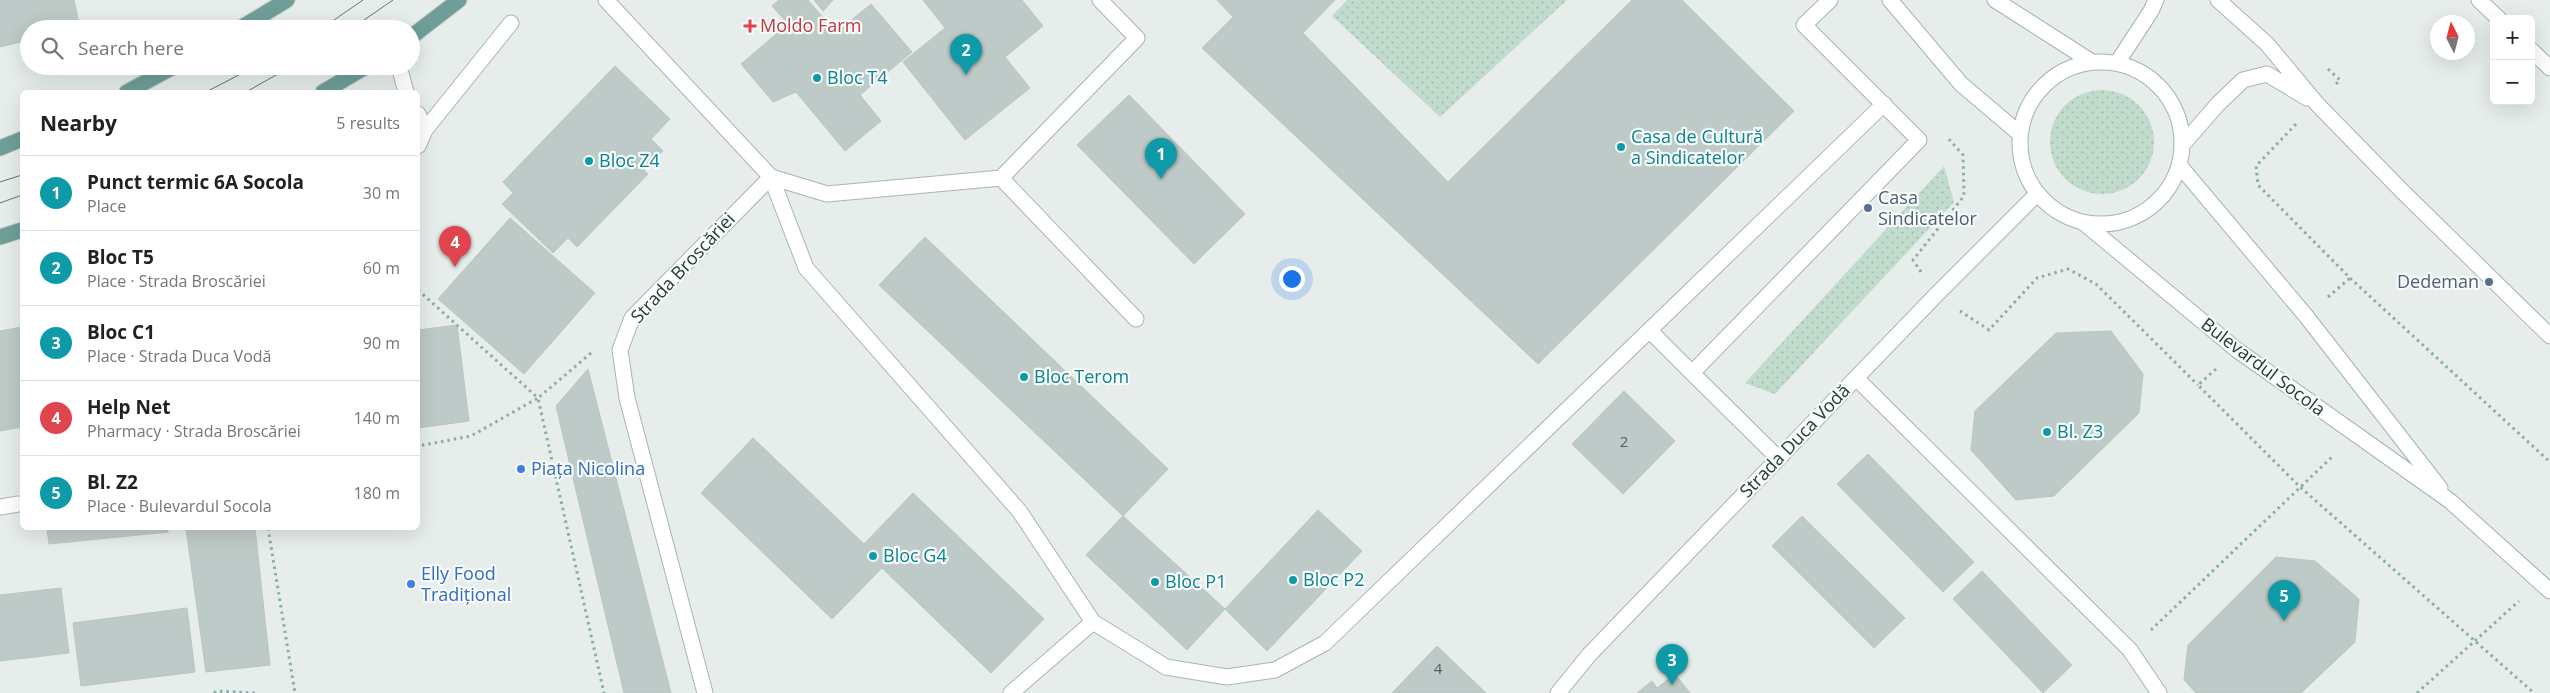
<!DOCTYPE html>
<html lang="en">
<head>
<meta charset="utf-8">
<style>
  :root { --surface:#fff; --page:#f6f6f6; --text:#222; --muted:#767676; --line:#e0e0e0; --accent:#1a73e8 }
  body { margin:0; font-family:"Open Sans",sans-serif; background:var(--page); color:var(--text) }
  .controls { position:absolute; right:15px; top:15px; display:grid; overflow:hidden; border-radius:8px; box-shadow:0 5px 20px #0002 }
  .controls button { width:45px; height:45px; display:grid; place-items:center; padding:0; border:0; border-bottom:1px solid var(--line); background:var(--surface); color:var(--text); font:25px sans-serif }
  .compass { position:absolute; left:2430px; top:15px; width:45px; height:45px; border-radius:50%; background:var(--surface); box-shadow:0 5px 20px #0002; rotate:354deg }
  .you { position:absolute; left:1291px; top:278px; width:18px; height:18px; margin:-12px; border:4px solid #fff; border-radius:50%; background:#1a73e8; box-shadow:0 0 0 8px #1a73e833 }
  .badge { display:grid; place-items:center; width:32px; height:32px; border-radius:50%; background:var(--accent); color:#fff; font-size:16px; font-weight:700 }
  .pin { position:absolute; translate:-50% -41px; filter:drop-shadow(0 1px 2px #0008) }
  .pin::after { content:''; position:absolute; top:26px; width:18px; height:15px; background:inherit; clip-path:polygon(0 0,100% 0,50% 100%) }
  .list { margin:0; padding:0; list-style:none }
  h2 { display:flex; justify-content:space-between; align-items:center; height:65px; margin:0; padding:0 20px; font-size:21px }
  h2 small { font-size:16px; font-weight:400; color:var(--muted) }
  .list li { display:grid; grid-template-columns:32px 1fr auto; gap:15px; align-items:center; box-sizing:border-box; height:75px; padding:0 20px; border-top:1px solid var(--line) }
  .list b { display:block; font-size:19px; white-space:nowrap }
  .list p { margin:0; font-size:16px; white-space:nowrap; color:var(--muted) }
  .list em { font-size:16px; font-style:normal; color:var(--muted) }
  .icon { flex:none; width:28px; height:28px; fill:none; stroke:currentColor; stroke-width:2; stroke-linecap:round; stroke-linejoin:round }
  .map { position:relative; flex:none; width:2550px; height:693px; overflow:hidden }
  .search { position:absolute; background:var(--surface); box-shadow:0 5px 20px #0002; left:20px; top:20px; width:400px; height:55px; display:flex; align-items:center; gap:12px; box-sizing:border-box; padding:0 18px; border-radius:28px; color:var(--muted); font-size:19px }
  .panel { position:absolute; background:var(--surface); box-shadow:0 5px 20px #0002; left:20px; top:90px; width:400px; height:440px; border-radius:8px }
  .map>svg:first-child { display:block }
  .green { fill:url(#green-dots) }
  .building { fill:#becac7; stroke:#b8c6c3 }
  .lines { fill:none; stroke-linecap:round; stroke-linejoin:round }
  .lane-casing { stroke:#a9b5b3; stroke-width:17 }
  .street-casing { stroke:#a9b5b3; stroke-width:17 }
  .secondary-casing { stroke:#a2b5b1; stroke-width:17 }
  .primary-casing { stroke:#c2c9c8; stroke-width:17 }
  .path { stroke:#89ada8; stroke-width:3; stroke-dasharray:2.5 4; stroke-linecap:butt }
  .lane { stroke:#fff; stroke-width:15 }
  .street { stroke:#fff; stroke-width:15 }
  .secondary { stroke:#fff; stroke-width:15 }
  .primary { stroke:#6f9e99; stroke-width:15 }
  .tram { stroke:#617876; stroke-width:1 }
  .health-dot { fill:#e0444e; stroke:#f6faf8; stroke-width:2 }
  .culture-dot { fill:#0f9aa8; stroke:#f6faf8; stroke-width:2 }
  .service-dot { fill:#5c6f8a; stroke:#f6faf8; stroke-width:2 }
  .shop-dot { fill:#3f7fe0; stroke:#f6faf8; stroke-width:2 }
  .labels { text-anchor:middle; stroke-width:4.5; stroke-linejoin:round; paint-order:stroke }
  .number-label { font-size:15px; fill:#4c605e }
  .health-label { font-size:18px; fill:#be3a42; stroke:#f6faf8; text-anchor:start }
  .culture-label { font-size:18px; fill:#0d838f; stroke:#f6faf8; text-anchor:start }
  .service-label { font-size:18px; fill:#4e5e75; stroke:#f6faf8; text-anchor:start }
  .street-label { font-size:18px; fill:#263d3b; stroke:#f6faf8 }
  .shop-label { font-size:18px; fill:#366cbe; stroke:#f6faf8; text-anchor:start }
</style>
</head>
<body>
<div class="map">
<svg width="2550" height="693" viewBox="0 0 2550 693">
  <defs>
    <pattern id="green-dots" width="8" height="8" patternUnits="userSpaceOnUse" patternTransform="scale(1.25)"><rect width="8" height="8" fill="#c1dbcc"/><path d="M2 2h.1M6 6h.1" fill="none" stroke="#a6bdb0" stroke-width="1.8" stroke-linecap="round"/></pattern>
  </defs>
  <rect width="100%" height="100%" fill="#e6edeb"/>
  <path class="green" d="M1347 0H1567L1440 117 1332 16Z
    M2050 142a52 52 0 1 1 104 0a52 52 0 1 1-104 0Z
    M1944 166 1954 202 1775 394 1745 383Z"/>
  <path class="building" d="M0 0H74L80 28 29 29V40L0 47Z
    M779 0H808L836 33 871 4 912 52 860 95 881 121 845 151 796 92 773 102 741 64 788 24 772 6Z
    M814 0H833L823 11Z
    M923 0H1022L1043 26 1005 57 1030 88 965 140 903 62 945 28Z
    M1217 0H1335L1303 33 1448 182 1632 0H1682L1794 111 1538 364 1202 48 1233 17Z
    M615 66 670 119 651 139 663 151 644 170 648 174 577 247 568 238 553 253 502 204 513 193 503 182Z
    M1129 95 1245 214 1194 264 1077 145Z
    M510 218 595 293 524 374 438 299Z
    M925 237 1168 469 1123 516 879 285Z
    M457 325 469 421 418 428V330Z
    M22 327V427L0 431V331Z
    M2111 331 2143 374 2139 413 2054 496 2016 500 1971 450 1975 411 2056 333Z
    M588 369 671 693H624L556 406Z
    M1624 391 1675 441 1623 494 1572 444Z
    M753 438 864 544 913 493 1044 619 991 673 882 568 832 619 701 493Z
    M1868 454 1974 562 1943 592 1837 484Z
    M1318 510 1362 551 1267 651 1225 609Z
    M1123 516 1225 609 1187 650 1086 555Z
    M1802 516 1905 618 1874 648 1772 546Z
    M47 528H168V532L49 544Z
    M198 528H255L270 665 206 672 186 529Z
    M2276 557 2315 561 2359 599 2355 642 2301 693H2196L2184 680 2188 645Z
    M1982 571 2072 665 2043 693 1953 599Z
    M61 588 69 653 0 661V595Z
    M187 608 195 672 81 686 73 623Z
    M1437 646 1486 693H1392Z
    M1675 674 1690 693H1637L1652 681 1657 688Z"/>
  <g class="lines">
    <defs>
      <path id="lane" d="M2218 0 2267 44 2317 104 2402 191 2550 336
        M2479 0 2499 19
        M2531 50 2550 68
        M2117 63 2151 11 2156 0
        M399 66 406 92
        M418 114 425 130 418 146
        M425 130 511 23
        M2183 144 2218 104 2243 80 2267 74 2307 98
        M771 177 806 268 1020 512 1093 622
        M771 177 827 194 1001 178 1137 38 1100 0
        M1001 178 1136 319
        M1650 331 1692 373
        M1856 378 2130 650 2159 693
        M1778 458 1692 373 1919 140 1804 25 1830 0
        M0 507 18 504
        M1011 693 1093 622 1166 667 1227 677 1275 670 1325 643 1884 104"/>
      <path id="street" d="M606 0 771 177 632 318 620 350 627 398 705 693
        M1558 693 1589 655 1936 295 2037 194"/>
      <path id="secondary" d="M1890 0 1961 84 2020 134
        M1995 0 2092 62
        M2020 143a81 81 0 1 1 162 0a81 81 0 1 1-162 0Z
        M2180 166 2306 316 2440 488
        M2084 223 2237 350 2450 501 2550 591"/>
      <path id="primary" d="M239 29 287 0
        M411 37 459 0
        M127 92 175 66
        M323 92 367 66
        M0 148 22 139
        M0 237 22 230"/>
    </defs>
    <use href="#lane" class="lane-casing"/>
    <use href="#street" class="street-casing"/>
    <use href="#secondary" class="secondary-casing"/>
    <use href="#primary" class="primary-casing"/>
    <path class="path" d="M2328 69 2340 80 2336 84
      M2296 124 2256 166 2258 185 2350 278 2550 462
      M1921 272 1913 260 1964 196 1963 155 1947 137
      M418 290 538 398 471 436 418 446
      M2328 297 2350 278
      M1960 311 1989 330 2037 278 2068 269 2096 284 2198 385
      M591 353 538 398 604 693
      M2216 369 2198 385 2300 487 2534 693
      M268 528 295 693
      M2151 630 2334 455
      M214 693 217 691 255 693
      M2417 693 2519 601"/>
    <use href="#lane" class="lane"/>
    <use href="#street" class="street"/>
    <use href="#secondary" class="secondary"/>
    <use href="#primary" class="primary"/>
    <path class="tram" d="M321 29 363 0
      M351 29 393 0
      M206 92 256 66
      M246 92 292 66
      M0 182 22 175
      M0 203 22 195"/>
  </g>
  <path class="health-dot" d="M747.5 18.5h5v5h5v5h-5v5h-5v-5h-5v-5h5z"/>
  <g class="culture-dot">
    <circle cx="817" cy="78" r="5"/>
    <circle cx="1621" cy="147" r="5"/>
    <circle cx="589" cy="161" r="5"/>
    <circle cx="1024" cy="377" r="5"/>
    <circle cx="2047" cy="432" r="5"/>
    <circle cx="873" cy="556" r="5"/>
    <circle cx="1293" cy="580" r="5"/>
    <circle cx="1155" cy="582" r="5"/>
  </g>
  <g class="service-dot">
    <circle cx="1868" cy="208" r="5"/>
    <circle cx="2489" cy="282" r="5"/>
  </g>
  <g class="shop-dot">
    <circle cx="521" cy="469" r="5"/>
    <circle cx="411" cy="584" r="5"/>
  </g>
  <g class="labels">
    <g class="number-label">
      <text x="1624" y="447">2</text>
      <text x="1438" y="674">4</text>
    </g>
    <g class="health-label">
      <text x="760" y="32">Moldo Farm</text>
    </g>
    <g class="culture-label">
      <text x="827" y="84">Bloc T4</text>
      <text x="1631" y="143">Casa de Cultură<tspan x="1631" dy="21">a Sindicatelor</tspan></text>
      <text x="599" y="167">Bloc Z4</text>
      <text x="1034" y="383">Bloc Terom</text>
      <text x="2057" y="438">Bl. Z3</text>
      <text x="883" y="562">Bloc G4</text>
      <text x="1303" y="586">Bloc P2</text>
      <text x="1165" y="588">Bloc P1</text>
    </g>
    <g class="service-label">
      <text x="1878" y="204">Casa<tspan x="1878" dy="21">Sindicatelor</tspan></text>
      <text x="2479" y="288" text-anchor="end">Dedeman</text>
    </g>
    <g class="street-label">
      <text transform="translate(683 268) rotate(-47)" y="6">Strada Broscăriei</text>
      <text transform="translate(2263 367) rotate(37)" y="6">Bulevardul Socola</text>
      <text transform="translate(1795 441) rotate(-46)" y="6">Strada Duca Vodă</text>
    </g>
    <g class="shop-label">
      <text x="531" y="475">Piața Nicolina</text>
      <text x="421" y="580">Elly Food<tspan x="421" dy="21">Tradițional</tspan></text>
    </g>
  </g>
</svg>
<div class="controls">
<button>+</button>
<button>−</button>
</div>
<svg class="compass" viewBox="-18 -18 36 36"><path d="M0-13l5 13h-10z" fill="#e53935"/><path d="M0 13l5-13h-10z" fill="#767676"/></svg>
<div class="you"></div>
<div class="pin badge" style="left:1161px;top:179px;background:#0f9aa8">1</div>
<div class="pin badge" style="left:966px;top:75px;background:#0f9aa8">2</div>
<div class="pin badge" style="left:1672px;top:685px;background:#0f9aa8">3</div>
<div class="pin badge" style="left:455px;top:267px;background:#e0444e">4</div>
<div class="pin badge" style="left:2284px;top:621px;background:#0f9aa8">5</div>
<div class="search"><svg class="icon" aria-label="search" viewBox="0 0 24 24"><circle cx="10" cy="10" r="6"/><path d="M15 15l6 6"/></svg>Search here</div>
<section class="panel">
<h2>Nearby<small>5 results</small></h2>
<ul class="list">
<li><span class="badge" style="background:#0f9aa8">1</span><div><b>Punct termic 6A Socola</b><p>Place</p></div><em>30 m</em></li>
<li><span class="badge" style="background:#0f9aa8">2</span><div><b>Bloc T5</b><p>Place · Strada Broscăriei</p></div><em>60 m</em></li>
<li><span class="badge" style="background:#0f9aa8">3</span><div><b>Bloc C1</b><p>Place · Strada Duca Vodă</p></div><em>90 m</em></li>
<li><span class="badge" style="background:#e0444e">4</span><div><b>Help Net</b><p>Pharmacy · Strada Broscăriei</p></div><em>140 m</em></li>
<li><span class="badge" style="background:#0f9aa8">5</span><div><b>Bl. Z2</b><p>Place · Bulevardul Socola</p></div><em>180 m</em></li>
</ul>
</section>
</div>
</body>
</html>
